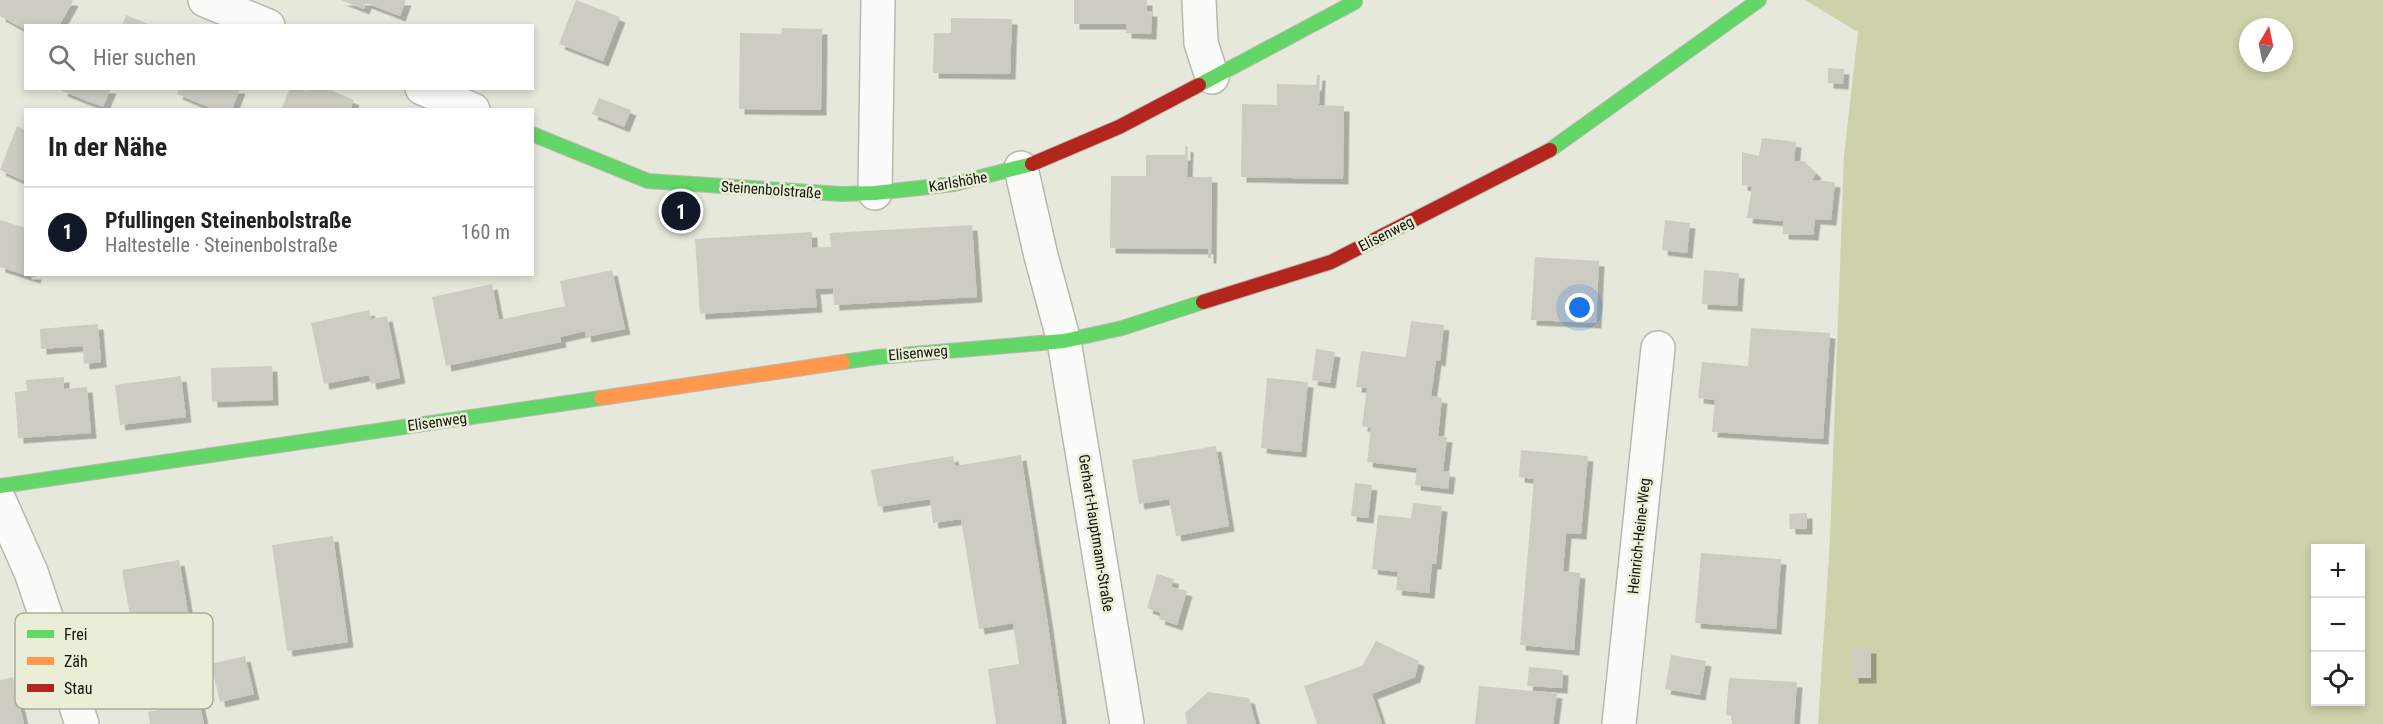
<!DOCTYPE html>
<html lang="de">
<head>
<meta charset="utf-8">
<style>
  :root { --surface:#fff; --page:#f2f2f2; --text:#222; --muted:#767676; --line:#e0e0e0; --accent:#111827 }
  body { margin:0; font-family:"Roboto Condensed",sans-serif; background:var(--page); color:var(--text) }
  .controls { position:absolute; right:18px; bottom:18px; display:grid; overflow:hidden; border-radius:0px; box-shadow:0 3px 9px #0003 }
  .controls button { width:54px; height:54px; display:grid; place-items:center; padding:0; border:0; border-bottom:2px solid var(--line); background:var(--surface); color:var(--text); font:30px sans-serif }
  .compass { position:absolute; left:2239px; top:18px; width:54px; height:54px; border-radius:50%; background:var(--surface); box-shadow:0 3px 9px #0003; rotate:9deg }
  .you { position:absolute; left:1580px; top:308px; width:21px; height:21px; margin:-15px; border:4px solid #fff; border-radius:50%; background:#1a73e8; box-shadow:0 0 0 9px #1a73e833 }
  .badge { display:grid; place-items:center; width:39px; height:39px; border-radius:50%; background:var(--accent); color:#fff; font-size:20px; font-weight:700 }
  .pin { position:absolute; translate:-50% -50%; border:3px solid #fff; box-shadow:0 2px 6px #0006 }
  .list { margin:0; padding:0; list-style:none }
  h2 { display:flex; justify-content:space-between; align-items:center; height:78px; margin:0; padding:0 24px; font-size:26px }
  h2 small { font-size:20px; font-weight:400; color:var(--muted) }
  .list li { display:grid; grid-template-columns:39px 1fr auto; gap:18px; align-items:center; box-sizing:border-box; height:90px; padding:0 24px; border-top:2px solid var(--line) }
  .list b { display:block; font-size:22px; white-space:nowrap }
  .list p { margin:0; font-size:20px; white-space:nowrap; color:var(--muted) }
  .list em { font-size:20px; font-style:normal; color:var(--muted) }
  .icon { flex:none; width:33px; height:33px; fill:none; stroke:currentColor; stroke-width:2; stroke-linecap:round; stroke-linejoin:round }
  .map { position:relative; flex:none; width:2383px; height:724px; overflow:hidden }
  .search { position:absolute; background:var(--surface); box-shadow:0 3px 9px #0003; left:24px; top:24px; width:510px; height:66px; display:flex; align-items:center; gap:15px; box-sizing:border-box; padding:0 21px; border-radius:0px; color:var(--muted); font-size:22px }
  .panel { position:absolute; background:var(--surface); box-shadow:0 3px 9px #0003; left:24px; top:108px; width:510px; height:168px; border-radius:0px }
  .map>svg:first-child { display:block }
  .green { fill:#ced2aa; fill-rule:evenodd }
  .building { fill:#ccccc3; filter:url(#shadow) }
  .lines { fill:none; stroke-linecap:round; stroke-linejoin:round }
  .street-casing { stroke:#b7b8ae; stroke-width:36 }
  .fast-casing { stroke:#b7b8ae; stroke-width:16 }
  .slow-casing { stroke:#b7b8ae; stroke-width:16 }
  .jam-casing { stroke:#b7b8ae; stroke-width:16 }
  .street { stroke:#fbfcfa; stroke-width:33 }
  .fast { stroke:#63d668; stroke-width:14 }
  .slow { stroke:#ff974d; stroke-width:14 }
  .jam { stroke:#b3261e; stroke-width:14 }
  .labels { text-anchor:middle; stroke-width:5; stroke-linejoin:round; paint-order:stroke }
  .street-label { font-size:15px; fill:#13140c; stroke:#ebeed6 }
  .key { fill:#ebeed6; stroke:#aaad99; stroke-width:1.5 }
  .key-label { font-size:16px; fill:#13140c }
</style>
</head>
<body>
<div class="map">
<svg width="2383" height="724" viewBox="0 0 2383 724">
  <defs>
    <filter id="shadow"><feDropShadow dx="5.5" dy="5.5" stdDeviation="0" flood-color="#0004"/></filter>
  </defs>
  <rect width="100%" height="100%" fill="#e7e8dc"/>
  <path class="green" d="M1805 0H2383V724H1818L1830 539 1844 156 1858 32ZM2248 27H2284V63H2248ZM2316 548H2360V702H2316Z"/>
  <path class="building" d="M0 0H72L73 1 59 26H26V30L0 16Z
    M341 0H406L400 16 366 3 364 9Z
    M576 0 620 17 603 61 559 44Z
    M1074 0H1147V11H1152L1151 34 1126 33V24H1074Z
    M126 15 151 25V26H122Z
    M951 18 1012 19 1010 74 933 73 934 33H951Z
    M782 28 822 29 821 110 739 109 740 33 781 34Z
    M1828 68 1844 69 1843 84 1828 83Z
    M1317 75H1320L1319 105 1344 106 1343 179 1241 177 1242 104 1277 105V84L1316 85Z
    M63 88H111L103 107 62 91Z
    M180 88H240L232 110H215L177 94Z
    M290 88 308 91 309 88H326L354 100 350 110H281Z
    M599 98 631 110 624 127 592 114Z
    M17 126 26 130V182L0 170Z
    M1762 138 1796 142 1794 162 1804 161 1816 173 1812 180 1835 182 1831 220 1815 219 1813 235 1783 234V221L1747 218 1752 187 1742 185V152L1759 156Z
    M1185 146 1188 147 1187 177H1212L1211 258H1208V249L1110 248 1111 176H1146V155H1185Z
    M0 220 26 228V274H36L35 278 0 267Z
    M1665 220 1690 223 1687 253 1662 250Z
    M972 225 977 297 834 305 833 288 815 289 817 307 700 314 695 239 812 232V248L831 247 830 233Z
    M1535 257 1599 261 1596 323 1531 320Z
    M612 270 625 329 586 337 585 331 560 337 561 342 446 366 432 297 492 284 499 320 565 306 560 281Z
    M1704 270 1739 273 1737 306 1702 304Z
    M369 310 371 319 387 316 400 378 371 384 369 375 324 384 311 323Z
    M1411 321 1444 325 1440 361 1436 360 1431 396 1442 398 1438 436 1447 437 1443 471 1450 472 1448 489 1415 485 1417 468 1367 462 1371 428 1362 426 1367 388 1356 387 1361 351 1406 357Z
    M98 324 101 362 84 364 83 346 41 349 40 329Z
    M1751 328 1830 333 1823 439 1712 432 1715 400 1698 398 1702 362 1748 366Z
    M1316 349 1335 352 1330 383 1312 380Z
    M272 366 273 400 212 402 211 368Z
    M181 376 186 417 120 425 115 385Z
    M64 377V389L87 387 91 433 18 438 15 392 27 391 26 380Z
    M1267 378 1308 382 1301 452 1261 448Z
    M1216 446 1229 526 1176 536 1169 499 1139 504 1132 460Z
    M1521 450 1588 456 1581 534 1566 533 1563 571 1580 573 1574 650 1520 645 1534 479 1519 477Z
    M1021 455 1047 618 1062 724H996L988 669 1019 664 1013 623 979 629 961 519 933 523 930 499 878 507 871 470 953 456 955 466Z
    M1355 483 1372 485 1368 518 1351 516Z
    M1413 503 1442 506 1436 564H1432L1429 593 1396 590 1398 572 1372 569 1378 515 1411 518Z
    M1807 513V529H1790L1789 514Z
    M333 536 348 642 287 651 272 545Z
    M1701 553 1781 559 1776 629 1695 623Z
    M179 560 197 663 140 673 122 570Z
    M1157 574 1174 579 1171 587 1187 591 1177 625 1159 619 1161 613 1147 608Z
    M1376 641 1419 661 1415 677 1372 694 1382 724H1317L1304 686 1362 666Z
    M1853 648H1871V678H1853Z
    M1671 655 1706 661 1700 695 1665 689Z
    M245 656 254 694 220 702 211 664Z
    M1529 667 1563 670 1562 688 1527 686Z
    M13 677 24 724H0V680Z
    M1729 678 1797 682 1794 724H1732V716L1726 715Z
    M1479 686 1557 693 1553 724H1475Z
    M1208 692 1249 698 1256 724H1187L1185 713Z
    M199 701 204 724H150L148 712Z"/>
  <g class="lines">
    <defs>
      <path id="street" d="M205 0 268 26
        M1199 0 1201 43 1212 77
        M422 88 473 110
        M1021 168 1041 256 1064 341 1127 724
        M875 193 878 0
        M0 502 31 572 82 724
        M1619 724 1658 348"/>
      <path id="fast" d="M1199 85 1355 2
        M532 134 648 181 841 194 875 193 954 184 1032 164
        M1550 150 1759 0
        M843 362 878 357 1064 341 1122 328 1203 302
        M0 486 601 398"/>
      <path id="slow" d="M601 398 843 362"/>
      <path id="jam" d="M1032 164 1119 127 1199 85
        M1203 302 1331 262 1550 150"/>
    </defs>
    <use href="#street" class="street-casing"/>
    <use href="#fast" class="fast-casing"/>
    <use href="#slow" class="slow-casing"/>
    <use href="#jam" class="jam-casing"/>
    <use href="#street" class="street"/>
    <use href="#fast" class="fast"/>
    <use href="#slow" class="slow"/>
    <use href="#jam" class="jam"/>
  </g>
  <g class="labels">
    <g class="street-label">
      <text transform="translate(958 182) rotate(-10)" y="5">Karlshöhe</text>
      <text transform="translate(771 190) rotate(4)" y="5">Steinenbolstraße</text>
      <text transform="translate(1386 234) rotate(-27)" y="5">Elisenweg</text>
      <text transform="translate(918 353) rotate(-5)" y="5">Elisenweg</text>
      <text transform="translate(437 422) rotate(-8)" y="5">Elisenweg</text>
      <text transform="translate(1096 533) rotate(81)" y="5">Gerhart-Hauptmann-Straße</text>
      <text transform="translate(1639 536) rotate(-84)" y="5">Heinrich-Heine-Weg</text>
    </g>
  </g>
  <rect x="15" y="613" width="198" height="96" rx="9" class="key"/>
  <rect x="27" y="630" width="27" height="8" fill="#63d668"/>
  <rect x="27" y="657" width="27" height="8" fill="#ff974d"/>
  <rect x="27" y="684" width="27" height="8" fill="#b3261e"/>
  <g class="key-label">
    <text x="64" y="640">Frei</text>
    <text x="64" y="667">Zäh</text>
    <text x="64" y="694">Stau</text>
  </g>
</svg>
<div class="controls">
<button>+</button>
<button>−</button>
<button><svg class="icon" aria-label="locate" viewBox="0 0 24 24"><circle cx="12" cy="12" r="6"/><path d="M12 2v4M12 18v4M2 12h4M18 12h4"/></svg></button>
</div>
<svg class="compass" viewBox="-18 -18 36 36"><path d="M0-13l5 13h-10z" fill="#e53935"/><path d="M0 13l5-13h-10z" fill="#767676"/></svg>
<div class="you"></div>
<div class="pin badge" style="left:681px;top:211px">1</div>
<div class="search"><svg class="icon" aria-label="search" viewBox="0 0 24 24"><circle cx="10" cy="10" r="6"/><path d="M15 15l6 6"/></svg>Hier suchen</div>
<section class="panel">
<h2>In der Nähe<small></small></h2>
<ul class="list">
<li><span class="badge">1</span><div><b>Pfullingen Steinenbolstraße</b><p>Haltestelle · Steinenbolstraße</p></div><em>160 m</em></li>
</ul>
</section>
</div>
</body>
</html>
